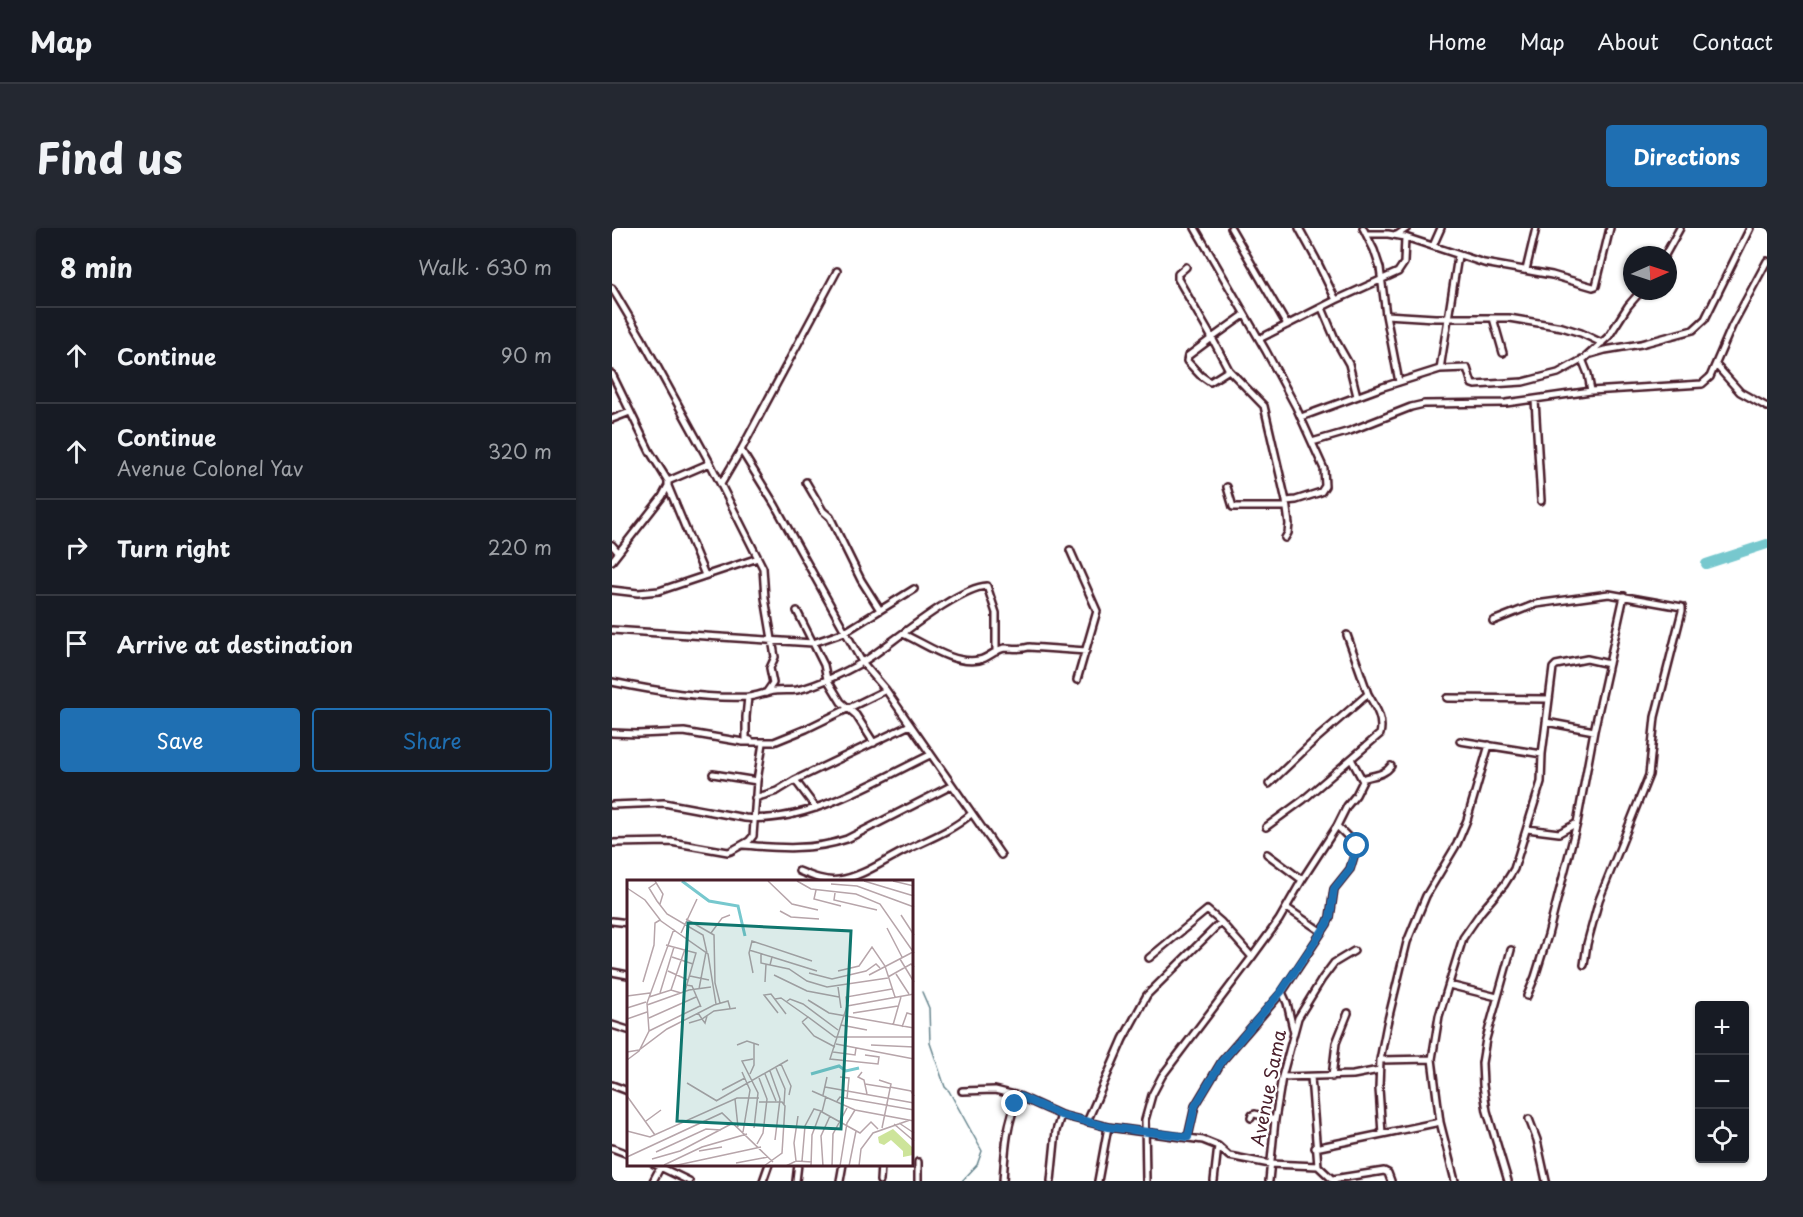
<!DOCTYPE html>
<html lang="en">
<head>
<meta charset="utf-8">
<style>
  :root { --surface:#171b24; --page:#242831; --text:#f1f3f6; --muted:#9ea1a6; --line:#363941; --accent:#1f6fb2 }
  body { margin:0; font-family:"Playpen Sans",sans-serif; background:var(--page); color:var(--text) }
  .controls { position:absolute; right:18px; bottom:18px; display:grid; overflow:hidden; border-radius:6px; box-shadow:0 2px 4px #0004 }
  .controls button { width:54px; height:54px; display:grid; place-items:center; padding:0; border:0; border-bottom:2px solid var(--line); background:var(--surface); color:var(--text); font:30px sans-serif }
  .compass { position:absolute; left:1011px; top:18px; width:54px; height:54px; border-radius:50%; background:var(--surface); box-shadow:0 2px 4px #0004; rotate:87deg }
  .stop { position:absolute; width:18px; height:18px; margin:-14px; border:4px solid #1f6fb2; border-radius:50%; background:#fff }
  .stop.end { background:#1f6fb2; border-color:#fff; box-shadow:0 2px 6px #0008 }
  .list { margin:0; padding:0; list-style:none }
  h2 { display:flex; justify-content:space-between; align-items:center; height:78px; margin:0; padding:0 24px; font-size:26px }
  h2 small { font-size:20px; font-weight:400; color:var(--muted) }
  .list li { display:grid; grid-template-columns:39px 1fr auto; gap:18px; align-items:center; box-sizing:border-box; height:96px; padding:0 24px; border-top:2px solid var(--line) }
  .list b { display:block; font-size:22px; white-space:nowrap }
  .list p { margin:0; font-size:20px; white-space:nowrap; color:var(--muted) }
  .list em { font-size:20px; font-style:normal; color:var(--muted) }
  .actions { display:flex; gap:12px; padding:18px 24px }
  .actions a { flex:1; padding:14px 0; border:2px solid var(--accent); border-radius:6px; text-align:center; font-size:21px; color:var(--accent) }
  .actions .main { background:var(--accent); color:#fff }
  .icon { flex:none; width:33px; height:33px; fill:none; stroke:currentColor; stroke-width:2; stroke-linecap:round; stroke-linejoin:round }
  .map { position:relative; flex:none; width:1155px; height:953px; overflow:hidden; border-radius:6px }
  header { display:flex; align-items:center; gap:36px; box-sizing:border-box; height:84px; padding:0 30px; background:var(--surface); border-bottom:2px solid var(--line) }
  header strong { font-size:28px }
  nav { display:flex; gap:33px; margin-inline-start:auto; font-size:21px }
  .intro { display:flex; align-items:center; justify-content:space-between; box-sizing:border-box; height:144px; padding:0 36px }
  h1 { margin:0; font-size:42px }
  .button { padding:15px 27px; border-radius:6px; background:var(--accent); color:#fff; font-size:21px; font-weight:700 }
  main { display:flex; gap:36px; padding:0 36px }
  aside { flex:1; background:var(--surface); border-radius:6px; box-shadow:0 2px 4px #0004 }
  .map>svg:first-child { display:block }
  .lines { fill:none; stroke-linecap:round; stroke-linejoin:round }
  .stream { stroke:#65848d; stroke-width:1.5 }
  .river { stroke:#77c8ce; stroke-width:10 }
  .street-casing { stroke:#4a1f2b; stroke-width:10 }
  .street { stroke:#fff; stroke-width:5 }
  .route { stroke:#1f6fb2; stroke-width:8 }
  .labels { text-anchor:middle; stroke-width:4.5; stroke-linejoin:round; paint-order:stroke }
  .street-label { font-size:18px; fill:#4a1f2b; stroke:#fff }
  .inset-river { fill:none; stroke:#77c8ce; stroke-width:3 }
  .inset-road { fill:none; stroke:#b7a5aa; stroke-width:1.5 }
  .view { fill:#0f766e; fill-opacity:0.15; stroke:#0f766e; stroke-width:3 }
  .inset-edge { fill:none; stroke:#4a1f2b; stroke-width:3 }
</style>
</head>
<body>
<header>
<strong>Map</strong>
<nav><a>Home</a><a>Map</a><a>About</a><a>Contact</a></nav>
</header>
<div class="intro"><h1>Find us</h1><a class="button">Directions</a></div>
<main>
<aside>
<h2>8 min<small>Walk · 630 m</small></h2>
<ul class="list">
<li><svg class="icon" aria-label="ahead" viewBox="0 0 24 24"><path d="M12 20V5M6 11l6-6 6 6"/></svg><div><b>Continue</b></div><em>90 m</em></li>
<li><svg class="icon" aria-label="ahead" viewBox="0 0 24 24"><path d="M12 20V5M6 11l6-6 6 6"/></svg><div><b>Continue</b><p>Avenue Colonel Yav</p></div><em>320 m</em></li>
<li><svg class="icon" aria-label="right" viewBox="0 0 24 24"><path d="M7 20v-9h11M14 6l5 5-5 5"/></svg><div><b>Turn right</b></div><em>220 m</em></li>
<li><svg class="icon" aria-label="arrive" viewBox="0 0 24 24"><path d="M6 21V4h12l-3 4 3 4H6"/></svg><div><b>Arrive at destination</b></div></li>
</ul>
<div class="actions"><a class="main">Save</a><a>Share</a></div>
</aside>
<div class="map">
<svg width="1155" height="953" viewBox="0 0 1155 953">
  <rect width="100%" height="100%" fill="#fff"/>
  <filter id="ink" filterUnits="userSpaceOnUse"><feTurbulence type="fractalNoise" baseFrequency=".0167" numOctaves="2"/><feDisplacementMap in="SourceGraphic" scale="12" xChannelSelector="R" yChannelSelector="G"/><feConvolveMatrix kernelMatrix="1 2 1 2 8 2 1 2 1" color-interpolation-filters="sRGB"/></filter>
  <g filter="url(#ink)">
    <g class="lines">
      <path class="stream" d="M310 764 317 780 318 815 333 859 337 863 370 923 365 937 350 953"/>
      <path class="river" d="M1094 336 1155 316"/>
      <defs>
        <path id="street" d="M583 0 654 123 684 179 712 241 713 258 709 264 684 272 674 273
          M619 0 675 97
          M687 0 704 31 724 72
          M751 0 762 22 768 40 774 87 787 154
          M754 6H776L793 9 872 35 940 47 981 59 984 58 998 0
          M785 7 795 0
          M821 18 829 0
          M1053 27 1068 0
          M574 39 566 46V51L600 110 576 128 575 133 588 147 598 154 617 142
          M914 42 924 0
          M0 60 29 109 98 235 151 340 153 370 163 429 158 440 161 455 154 465
          M710 80 724 113 737 136 745 168
          M632 87 600 110 617 142 652 178 674 273 677 296 676 305 673 310
          M774 87 823 90H897L950 99 969 105 990 115
          M881 90 891 125
          M647 111 724 72 786 44 792 35 793 9
          M979 126 993 122 1029 116 1081 102 1093 91 1138 0
          M970 131 976 146 979 163
          M1104 137 1128 164 1155 179
          M828 141 846 28
          M0 146 38 224 56 253V258L50 269 0 333
          M923 172 929 273
          M689 189 771 159 828 141 855 140 860 156 863 157 911 154 946 145 973 130 997 108 1016 78 1029 63
          M0 191 18 184
          M700 214 738 203 799 179 812 176 894 175 979 163 1090 156 1098 149 1120 98 1155 33
          M129 222 163 277 250 434 274 462 389 627
          M56 253 98 235
          M194 254 211 283 218 289 249 352 268 382
          M109 256 129 222 225 43
          M56 258 93 347
          M615 259 621 279H674
          M0 317 6 324
          M458 322 485 383 465 452
          M0 362 26 365 47 363 146 330
          M185 383 212 437 215 451 229 474 244 487 262 515
          M881 393 924 376 997 366 1070 379V383L1043 489 1037 547 987 672 975 716 972 737
          M0 402 201 415 233 404 302 361
          M291 406C314 416 341 437 367 432 377 430 384 421 393 420 401 420 408 422 417 419L474 423
          M735 407 756 466
          M0 454C44 463 91 471 136 469 145 468 154 464 162 463 170 462 178 463 185 462 205 458 243 440 260 428 286 410 347 359 375 358L384 385V424
          M136 469 134 489V511L138 512
          M835 470 937 471
          M934 494 982 503 1012 368
          M0 505 26 506 72 504 131 514H162L194 501 274 462
          M848 513 930 526
          M101 546 145 553
          M750 551C760 547 772 548 779 538
          M183 552 204 580
          M143 570 165 563 183 552 298 497
          M0 577 52 575 133 590C196 596 263 553 318 527
          M654 599 691 572 768 506C772 491 763 478 756 466L703 512 657 556
          M915 601 947 605 965 595
          M0 615 59 614 116 624 119 623 137 613 141 608 145 553 151 515
          M130 617C166 620 200 623 235 611L339 558
          M655 626 690 652
          M187 643C199 648 213 654 227 652 249 649 270 634 290 624 314 612 338 604 359 586
          M675 680 710 704
          M0 693 16 695
          M640 729 667 692 690 652 725 598 735 578 744 567 751 553 739 531
          M0 744 16 747
          M837 757 885 769
          M670 764 675 775 682 805
          M915 768 923 749 936 707 965 595 982 503
          M0 797 16 802
          M768 832 820 831
          M670 849 741 847 767 842
          M699 849 706 938
          M720 849 724 815 736 785
          M0 857 16 863
          M350 863 383 862 407 868
          M639 890 640 887 643 886 663 892
          M917 891 925 912 934 953
          M475 894 511 811 535 767 609 694
          M770 906 767 860 768 832 775 796 795 714 814 668 845 616 855 592 877 517
          M576 909 583 878 610 833 670 764 715 696 718 689 722 661 738 641 745 618 725 598
          M0 920 16 926
          M703 920 828 894
          M306 934V953
          M42 936 77 953
          M721 951 772 943 776 945 779 953
          M41 953 49 938
          M151 953 157 936
          M184 953 186 936
          M228 953 231 936
          M268 953 269 936
          M391 953C393 923 394 896 407 868L449 887 496 899 591 912 606 918 617 928 658 936 706 938 722 953
          M439 953 444 903 449 887
          M486 953 496 899
          M534 953 533 892 540 867 550 848 640 729 609 694 595 682 537 730
          M602 953 606 918
          M657 953 663 892 670 849 686 790 710 751 722 735 742 723
          M843 953 828 894 820 831 827 788 851 710 869 684 892 657 902 641 929 554 930 526 941 440 944 437 975 431 997 436
          M896 953 875 883 871 857 870 835 874 811 899 722"/>
      </defs>
      <use href="#street" class="street-casing"/>
      <use href="#street" class="street"/>
    </g>
  </g>
  <g class="lines" filter="url(#ink)">
    <path class="route" d="M403 876 407 868 449 887 496 899 576 909 583 878 610 833 669 764 715 696 718 689 722 661 738 641 745 618"/>
  </g>
  <g class="labels">
    <g class="street-label">
      <text transform="translate(657 860) rotate(-79)" y="6">Avenue Sama</text>
    </g>
  </g>
  <g transform="translate(15 652)">
    <rect width="286" height="286" fill="#fff"/>
    <path d="M266 249 286 268V275L276 277V271L264 260 257 265 252 263 251 257Z" fill="#cde49a"/>
    <path class="inset-river" d="M55 1 82 21 111 26 118 56M184 194 212 186 219 191 232 188"/>
    <path class="inset-road" d="M28 1 36 14 33 24M141 1 165 24 191 30M170 1 184 9 229 14 253 24 287 73M237 1 287 16M266 1 287 6M29 3 22 8 30 21 40 34 76 55 80 73M204 4 230 6 287 27M0 8 18 20 34 41 81 74 89 124M189 10 187 19 214 26M208 13 207 20 250 30M153 31 164 37 192 39M274 35 287 55M59 39 87 55 88 103 93 123M260 48 275 77M54 53 70 19M84 53 95 38 103 35M39 65 69 73 58 111M122 70 145 77 143 85M134 74V83L162 89 180 101 200 107 261 98M45 77 66 84M145 77 190 91M273 79 287 102M41 91 61 100M211 91 232 86 245 67 258 86 268 117M126 93 122 73 125 61 185 81M182 93 205 99 239 91 249 84 253 88M269 94 282 114M147 95 180 111 212 117M242 95 286 72M63 96 82 100M261 97 284 84 287 87M16 102 27 65 28 43 33 40M138 102 139 84M59 105 65 106 74 127M211 107 214 128M72 109 79 72M44 110 58 69M33 113 47 67M0 116 23 113M22 117 44 110 54 113M148 119 154 118 181 137M181 120 202 133 287 148M159 122 163 119 176 124 211 150M20 125 62 110 84 107M220 126 287 114M0 128 19 122M71 133 75 139 87 131 109 128M151 133 137 115 144 114 159 134M226 133 271 126M22 138 69 117M0 139 20 132M175 142 181 137 208 157H287M175 142 187 156 208 167M62 143 75 139 78 143 80 136M214 145 240 150M266 145 274 117M275 147 280 133 287 135M22 151 73 126M209 164 287 179M110 165 120 161 132 165M244 165 287 167M0 172 12 170 40 149 87 125 101 121 103 128M206 172 228 175 229 168M238 175 252 177 251 184 203 179 220 126 219 117 265 109M126 179 115 181 131 213 127 248M0 180 12 171 22 151 20 123 47 49M154 184 164 206 162 215M149 188 158 209 157 224M143 191 153 219 148 260M115 192 123 210 116 252M235 192 231 197 237 200 240 214M123 194 127 185V163M138 194 149 221M213 197 222 198 220 219M252 200 264 204 255 248M60 203 90 221M238 204 263 208M198 207 287 223M263 207 284 211 287 216M95 210 118 198M185 211 228 230 287 241M196 215 200 197M0 216 28 255M199 216 195 232 233 253 244 242 251 249M108 219 111 247M89 221 161 180M210 221 213 217 287 230M132 222H155L158 226 155 273 137 286M19 241 34 230M272 243 287 253M267 244 287 261M0 251 23 257 110 218H132M130 264 136 253 140 219 132 198M72 271 95 267M29 272 79 249 94 250M0 277 95 233 146 282M25 279 53 271 106 243M169 281 167 263 171 236M175 281 178 246 187 229 194 231 185 255 184 286M109 283 141 277M37 285 75 267 120 254M46 286 134 267M159 286 169 281 185 282M196 286 194 256 203 236M205 286 206 254 220 228M213 286 220 243 228 230M222 286 229 251M232 286 234 269 246 253 283 240"/>
    <path class="view" d="M61 43 224 51 214 249 50 241Z"/>
    <rect width="286" height="286" class="inset-edge"/>
  </g>
</svg>
<div class="controls">
<button>+</button>
<button>−</button>
<button><svg class="icon" aria-label="locate" viewBox="0 0 24 24"><circle cx="12" cy="12" r="6"/><path d="M12 2v4M12 18v4M2 12h4M18 12h4"/></svg></button>
</div>
<svg class="compass" viewBox="-18 -18 36 36"><path d="M0-13l5 13h-10z" fill="#e53935"/><path d="M0 13l5-13h-10z" fill="#9ea1a6"/></svg>
<div class="stop" style="left:745px;top:618px"></div>
<div class="stop end" style="left:403px;top:876px"></div>
</div>
</main>
</body>
</html>
